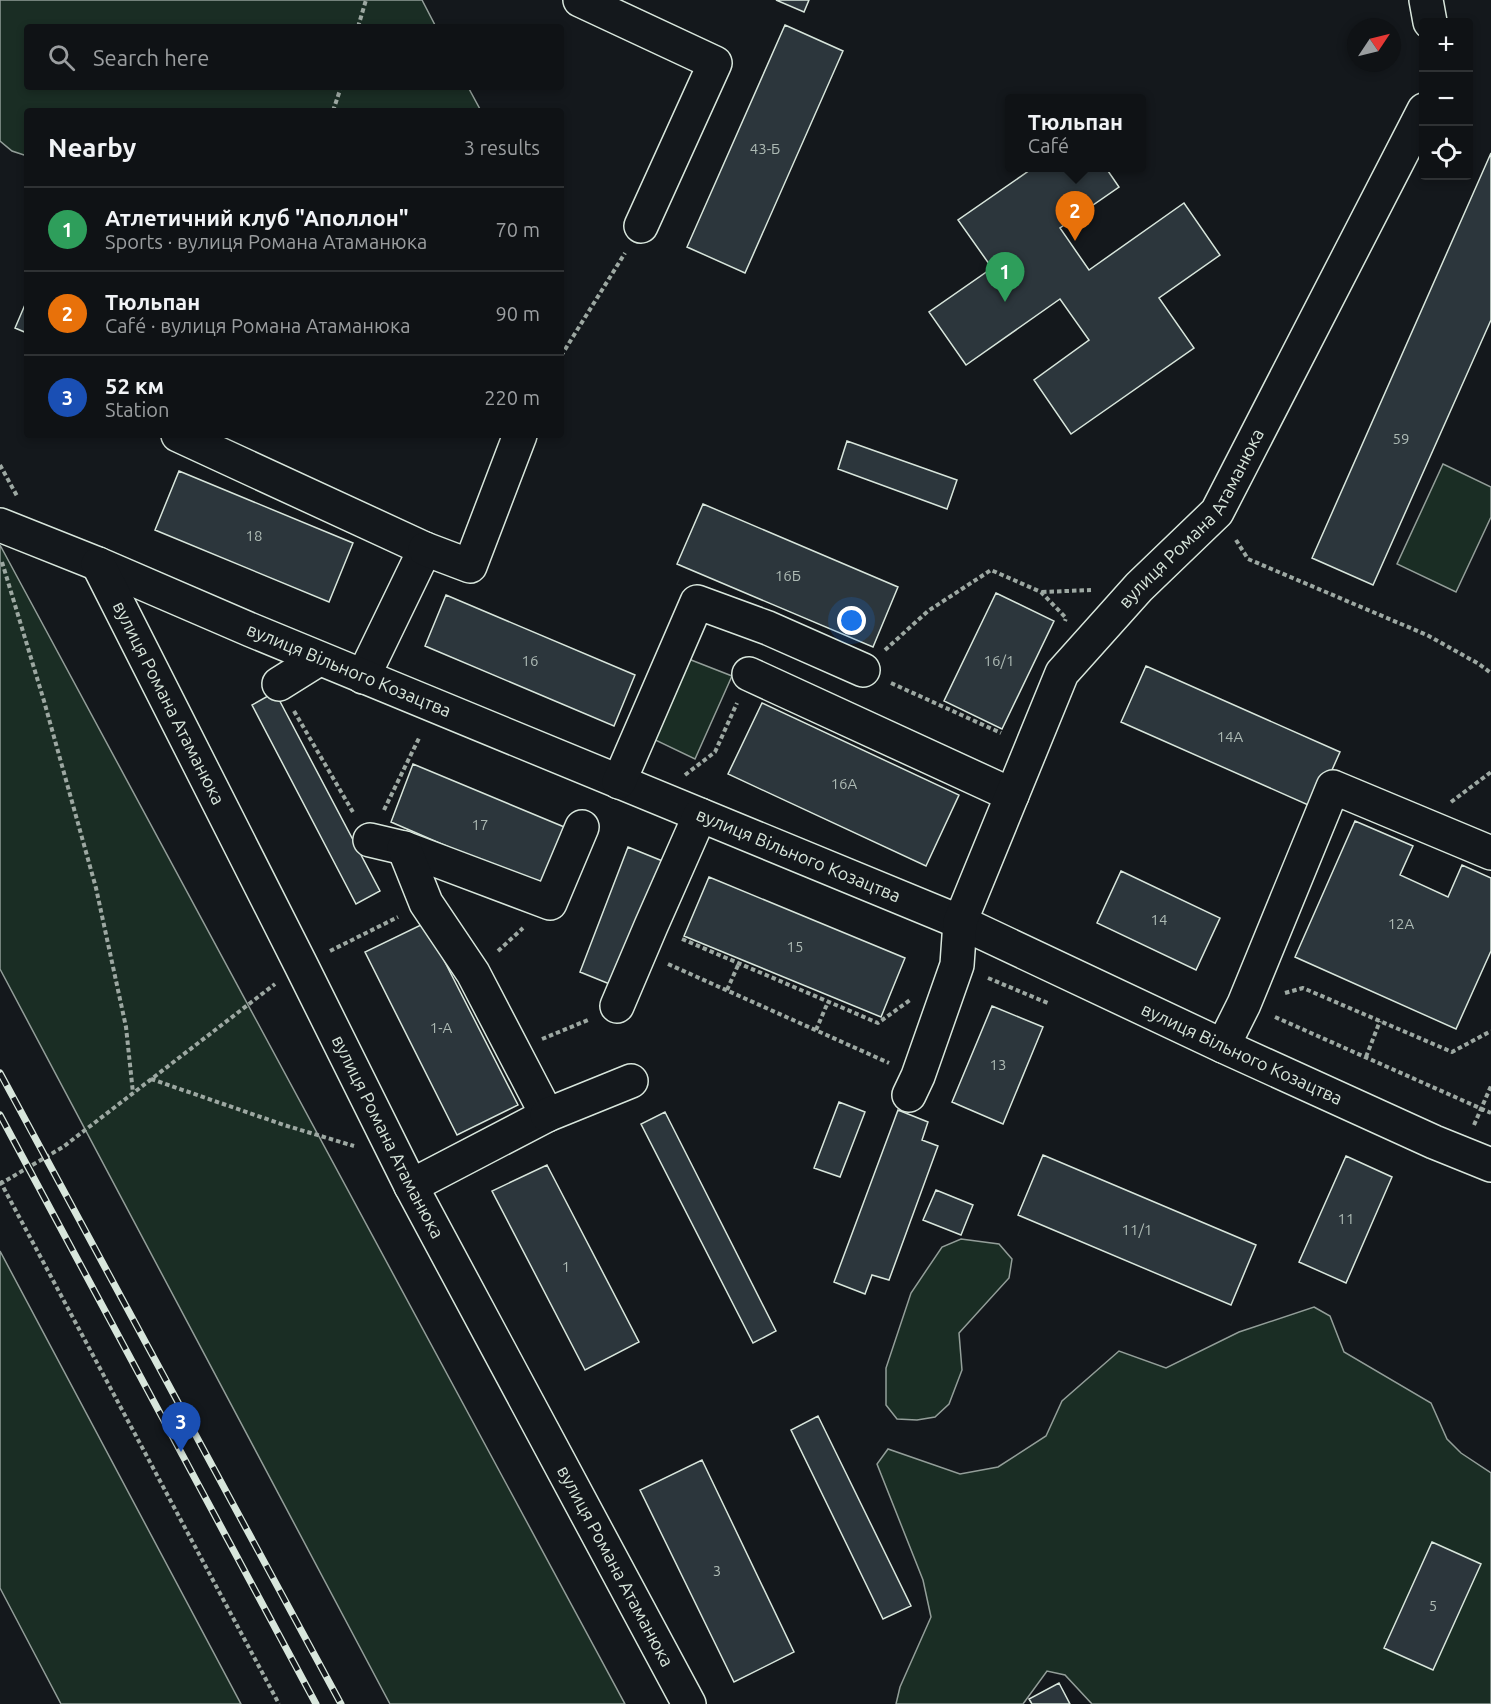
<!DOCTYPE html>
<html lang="en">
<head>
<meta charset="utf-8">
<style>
  :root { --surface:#0f1215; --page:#181b1e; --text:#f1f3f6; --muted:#9b9ea0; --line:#2f3234; --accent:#d93025 }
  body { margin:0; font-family:Ubuntu,sans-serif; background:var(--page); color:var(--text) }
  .controls { position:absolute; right:18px; top:18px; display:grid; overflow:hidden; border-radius:6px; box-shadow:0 3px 9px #0003 }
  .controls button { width:54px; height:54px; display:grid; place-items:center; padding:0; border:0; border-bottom:2px solid var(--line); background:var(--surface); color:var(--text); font:30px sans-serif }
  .compass { position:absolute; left:1347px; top:18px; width:54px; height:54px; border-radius:50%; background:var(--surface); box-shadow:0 3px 9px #0003; rotate:55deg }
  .you { position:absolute; left:852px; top:621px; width:21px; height:21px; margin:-15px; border:4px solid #fff; border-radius:50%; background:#1a73e8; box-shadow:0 0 0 9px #1a73e833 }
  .badge { display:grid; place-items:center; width:39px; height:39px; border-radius:50%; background:var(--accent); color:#fff; font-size:20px; font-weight:700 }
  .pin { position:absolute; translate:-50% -50px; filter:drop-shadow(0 2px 3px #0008) }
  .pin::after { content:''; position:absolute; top:32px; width:21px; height:18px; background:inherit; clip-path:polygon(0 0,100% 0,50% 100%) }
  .popup { position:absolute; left:1005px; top:94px; width:141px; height:78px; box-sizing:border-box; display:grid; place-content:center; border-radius:6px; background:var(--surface); filter:drop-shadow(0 2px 4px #0005); font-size:20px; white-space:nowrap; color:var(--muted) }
  .popup b { font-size:22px; color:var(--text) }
  .popup::after { content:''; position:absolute; left:50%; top:100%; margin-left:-12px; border:12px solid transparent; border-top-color:var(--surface) }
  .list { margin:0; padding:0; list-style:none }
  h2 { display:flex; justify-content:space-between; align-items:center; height:78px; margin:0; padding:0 24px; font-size:26px }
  h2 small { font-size:20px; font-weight:400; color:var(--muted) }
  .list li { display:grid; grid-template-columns:39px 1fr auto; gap:18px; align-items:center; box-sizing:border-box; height:84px; padding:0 24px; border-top:2px solid var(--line) }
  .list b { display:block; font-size:22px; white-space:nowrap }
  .list p { margin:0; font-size:20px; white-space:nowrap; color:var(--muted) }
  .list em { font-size:20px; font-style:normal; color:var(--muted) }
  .icon { flex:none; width:33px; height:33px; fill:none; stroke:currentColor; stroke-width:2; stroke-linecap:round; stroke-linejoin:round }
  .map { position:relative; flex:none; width:1491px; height:1704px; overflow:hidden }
  .search { position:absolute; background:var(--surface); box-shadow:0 3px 9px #0003; left:24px; top:24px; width:540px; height:66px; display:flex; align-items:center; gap:15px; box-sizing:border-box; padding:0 21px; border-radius:6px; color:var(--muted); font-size:22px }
  .panel { position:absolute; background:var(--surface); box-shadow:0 3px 9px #0003; left:24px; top:108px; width:540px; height:330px; border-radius:6px }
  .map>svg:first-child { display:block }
  .green { fill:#1a2d24; stroke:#939e99; stroke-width:1.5 }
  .building { fill:#2c363c; stroke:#d8e6dc; stroke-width:1.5 }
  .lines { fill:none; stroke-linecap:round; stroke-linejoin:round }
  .minor-casing { stroke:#d8e6dc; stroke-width:36 }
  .path { stroke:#9da8a2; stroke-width:4; stroke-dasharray:4.5 3; stroke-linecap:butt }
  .minor { stroke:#14181c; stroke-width:33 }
  .rail-casing { stroke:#d8e6dc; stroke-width:7 }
  .rail { stroke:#14181c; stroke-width:4.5; stroke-dasharray:14; stroke-linecap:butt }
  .labels { text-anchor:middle; stroke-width:4.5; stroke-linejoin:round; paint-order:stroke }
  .number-label { font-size:15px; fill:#adbab4 }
  .street-label { font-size:18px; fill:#d8e6dc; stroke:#14181c }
</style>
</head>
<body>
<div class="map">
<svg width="1491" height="1704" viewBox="0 0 1491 1704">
  <rect width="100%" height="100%" fill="#14181c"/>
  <path class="green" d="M0 0H422L436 27H27V87H468L481 111H27V156L12 151 0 141Z
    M1443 464 1491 487V517L1456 592 1397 564Z
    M0 545 625 1704H390L0 969Z
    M686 658 732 676 695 759 649 737Z
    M961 1239 999 1244 1012 1259 1009 1278 959 1333 962 1370 949 1404 935 1417 917 1420 897 1419 886 1405V1368L911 1293 942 1247Z
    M0 1251 241 1704H61L0 1588Z
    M1314 1307 1330 1316 1344 1352 1431 1403 1447 1439 1461 1453 1491 1473V1704H1092L1065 1675 1047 1671 1023 1704H896L900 1687 931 1617 923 1580 877 1464 888 1449 960 1474 998 1467 1046 1436 1062 1401 1119 1351 1166 1368 1239 1332Z"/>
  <path class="building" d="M776 0H809L804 12Z
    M785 25 843 51 745 273 687 247Z
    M1491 153V320L1373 585 1312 558Z
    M1033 168H1106L1119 187 1060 228 1089 270 1184 203 1220 255 1159 298 1194 348 1071 434 1034 380 1089 340 1060 299 966 365 929 312 992 268 958 220Z
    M27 300V333L15 328Z
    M847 441 957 480 947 509 838 469Z
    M179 471 353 543 329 602 155 530Z
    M703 504 898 587 873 647 677 564Z
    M996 593 1054 621 1002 729 944 701Z
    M446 595 635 675 614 726 425 646Z
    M1146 666 1340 752 1315 808 1121 722Z
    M275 692 380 891 356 904 252 705Z
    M762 703 959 795 926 866 728 774Z
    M413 764 569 829 543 888 391 822Z
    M1355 821 1413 846 1400 875 1448 897 1462 865 1491 878V951L1456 1029 1295 957Z
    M628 847 665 862 617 987 580 972Z
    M1121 871 1220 918 1196 970 1097 923Z
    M709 877 905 958 881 1017 684 936Z
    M425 923 518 1105 457 1135 365 952Z
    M992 1006 1043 1027 1003 1124 952 1102Z
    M839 1102 865 1112 840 1177 814 1168Z
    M898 1110 928 1122 922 1140 938 1146 889 1280 872 1275 865 1294 834 1282Z
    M665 1112 776 1331 753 1343 641 1124Z
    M1043 1155 1256 1245 1231 1305 1018 1215Z
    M1346 1156 1392 1177 1346 1283 1299 1262Z
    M547 1165 639 1342 585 1370 492 1191Z
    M936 1190 973 1205 961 1235 923 1220Z
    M818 1416 911 1606 883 1619 791 1430Z
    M702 1460 794 1652 734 1682 640 1490Z
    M1432 1542 1481 1564 1433 1670 1384 1648Z
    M1059 1683 1070 1704H1032L1029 1699Z"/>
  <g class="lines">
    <defs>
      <g id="minor">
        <path d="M580 0 715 63 641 226"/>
        <path d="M1426 0 1430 22"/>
        <path d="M178 435 425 549 363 677"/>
        <path id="s1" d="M0 525 98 564 251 630 960 922 1223 1046 1434 1142 1491 1165"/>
        <path d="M425 549 470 566 520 435"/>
        <path id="s2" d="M98 564 301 965 411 1186 689 1704"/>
        <path d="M749 674 1012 795"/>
        <path d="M279 684 319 659"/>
        <path d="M619 782 697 602 768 628 863 670"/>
        <path d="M370 840 404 848 550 903 582 827"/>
        <path d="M404 848 426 903 473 973 547 1115 411 1186"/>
        <path d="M617 1006 651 926 700 815"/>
        <path d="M1223 1046 1244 1004 1333 787 1491 853"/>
        <path id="s3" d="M909 1095 918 1076 957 965 960 922 1062 673 1139 587 1217 512 1424 110"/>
        <path d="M547 1115 631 1081"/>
      </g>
    </defs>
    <use href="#minor" class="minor-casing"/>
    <path class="path" d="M358 27 366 0
      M333 111 341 87
      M561 356 625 253
      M0 465 17 496
      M1236 540 1248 559 1427 635 1479 664 1491 673
      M2 562 44 701 96 888 126 1027 133 1093
      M1042 592 1091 590
      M885 650 928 611 991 570 1041 592 1066 618 1065 621
      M891 683 1001 733
      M294 711 354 814
      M685 775 715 752 737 703
      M1451 802 1491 772
      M384 810 420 736
      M682 939 878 1023 910 1000
      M330 951 398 917
      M498 951 523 928
      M668 964 889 1063
      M988 978 1050 1004
      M727 990 739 963
      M1285 993 1303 988 1452 1052 1491 1031
      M1275 1017 1491 1113
      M816 1030 828 1002
      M542 1039 588 1020
      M1366 1057 1380 1021
      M151 1079 284 1125 354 1146
      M1474 1125 1491 1086
      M0 1181 279 1704
      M0 1184 63 1147 275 984"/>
    <use href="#minor" class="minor"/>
    <defs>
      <path id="rail" d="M0 1073 341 1704
        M0 1115 316 1704"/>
    </defs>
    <use href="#rail" class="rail-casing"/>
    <use href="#rail" class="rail"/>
  </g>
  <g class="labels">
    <g class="number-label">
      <text x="765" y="154">43-Б</text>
      <text x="1401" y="444">59</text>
      <text x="254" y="541">18</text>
      <text x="788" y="581">16Б</text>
      <text x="530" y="666">16</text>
      <text x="999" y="666">16/1</text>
      <text x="1230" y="742">14А</text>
      <text x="844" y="789">16А</text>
      <text x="480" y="830">17</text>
      <text x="1159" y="925">14</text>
      <text x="1401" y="929">12А</text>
      <text x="795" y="952">15</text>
      <text x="441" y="1033">1-А</text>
      <text x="998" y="1070">13</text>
      <text x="1346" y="1224">11</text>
      <text x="1137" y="1235">11/1</text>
      <text x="566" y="1272">1</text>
      <text x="717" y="1576">3</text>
      <text x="1433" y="1611">5</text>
    </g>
    <g class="street-label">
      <text dy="6" stroke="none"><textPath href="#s3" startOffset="654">вулиця Романа Атаманюка</textPath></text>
      <text dy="6" stroke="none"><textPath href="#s1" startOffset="378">вулиця Вільного Козацтва</textPath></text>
      <text dy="6" stroke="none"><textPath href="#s2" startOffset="156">вулиця Романа Атаманюка</textPath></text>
      <text dy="6" stroke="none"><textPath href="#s1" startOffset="864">вулиця Вільного Козацтва</textPath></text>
      <text dy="6" stroke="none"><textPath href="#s1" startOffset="1350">вулиця Вільного Козацтва</textPath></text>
      <text dy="6" stroke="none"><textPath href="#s2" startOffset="642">вулиця Романа Атаманюка</textPath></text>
      <text dy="6" stroke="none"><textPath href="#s2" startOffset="1128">вулиця Романа Атаманюка</textPath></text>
    </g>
  </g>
</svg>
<div class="controls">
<button>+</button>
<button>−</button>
<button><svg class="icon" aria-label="locate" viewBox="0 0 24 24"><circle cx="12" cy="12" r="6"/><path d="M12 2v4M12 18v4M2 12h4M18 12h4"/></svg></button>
</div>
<svg class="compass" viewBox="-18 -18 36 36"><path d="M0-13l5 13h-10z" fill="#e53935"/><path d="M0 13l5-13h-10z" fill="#9b9ea0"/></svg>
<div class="you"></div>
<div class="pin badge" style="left:1005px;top:302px;background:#2e9e5b">1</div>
<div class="pin badge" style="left:1075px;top:241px;background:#e8710a">2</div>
<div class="popup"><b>Тюльпан</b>Café</div>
<div class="pin badge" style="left:181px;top:1452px;background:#1a4fb4">3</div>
<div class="search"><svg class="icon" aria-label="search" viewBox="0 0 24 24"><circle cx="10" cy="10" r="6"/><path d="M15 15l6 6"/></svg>Search here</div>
<section class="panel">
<h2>Nearby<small>3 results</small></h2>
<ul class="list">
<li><span class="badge" style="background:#2e9e5b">1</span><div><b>Атлетичний клуб &quot;Аполлон&quot;</b><p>Sports · вулиця Романа Атаманюка</p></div><em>70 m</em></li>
<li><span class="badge" style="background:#e8710a">2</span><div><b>Тюльпан</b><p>Café · вулиця Романа Атаманюка</p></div><em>90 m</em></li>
<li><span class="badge" style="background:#1a4fb4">3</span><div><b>52 км</b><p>Station</p></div><em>220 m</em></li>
</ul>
</section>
</div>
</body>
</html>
